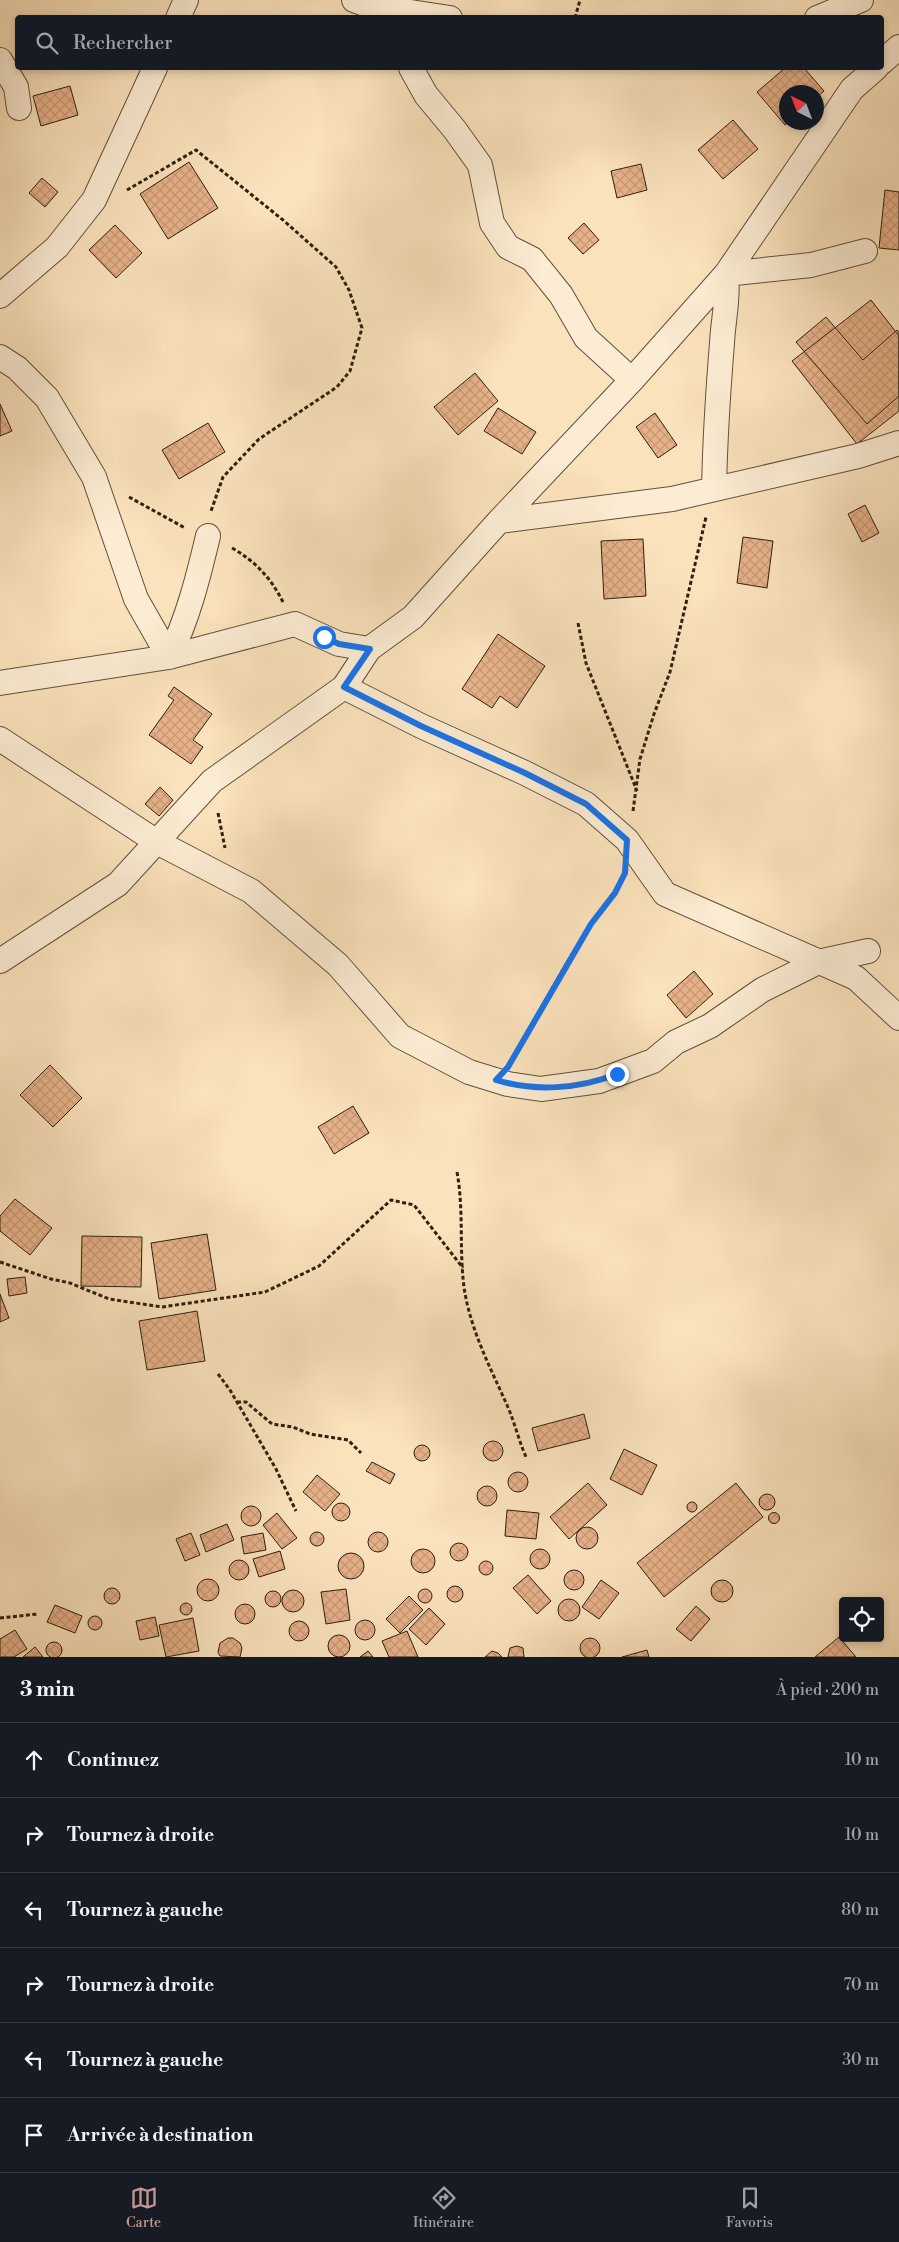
<!DOCTYPE html>
<html lang="fr">
<head>
<meta charset="utf-8">
<style>
  :root { --surface:#171b24; --page:#242831; --text:#f1f3f6; --muted:#9ea1a6; --line:#363941; --accent:#c59692 }
  body { margin:0; font-family:"Libre Bodoni",serif; background:var(--page); color:var(--text) }
  .controls { position:absolute; right:15px; bottom:15px; display:grid; overflow:hidden; border-radius:5px; box-shadow:0 2px 8px #0003 }
  .controls button { width:45px; height:45px; display:grid; place-items:center; padding:0; border:0; border-bottom:1px solid var(--line); background:var(--surface); color:var(--text); font:25px sans-serif }
  .compass { position:absolute; left:779px; top:85px; width:45px; height:45px; border-radius:50%; background:var(--surface); box-shadow:0 2px 8px #0003; rotate:318deg }
  .stop { position:absolute; width:15px; height:15px; margin:-11px; border:4px solid #1a73e8; border-radius:50%; background:#fff }
  .stop.end { background:#1a73e8; border-color:#fff; box-shadow:0 1px 5px #0008 }
  .list { margin:0; padding:0; list-style:none }
  h2 { display:flex; justify-content:space-between; align-items:center; height:65px; margin:0; padding:0 20px; font-size:21px }
  h2 small { font-size:16px; font-weight:400; color:var(--muted) }
  .list li { display:grid; grid-template-columns:32px 1fr auto; gap:15px; align-items:center; box-sizing:border-box; height:75px; padding:0 20px; border-top:1px solid var(--line) }
  .list b { display:block; font-size:19px; white-space:nowrap }
  .list em { font-size:16px; font-style:normal; color:var(--muted) }
  .icon { flex:none; width:28px; height:28px; fill:none; stroke:currentColor; stroke-width:2; stroke-linecap:round; stroke-linejoin:round }
  .map { position:relative; flex:none; width:899px; height:1657px; overflow:hidden }
  .search { position:absolute; background:var(--surface); box-shadow:0 2px 8px #0003; left:15px; right:15px; top:15px; height:55px; display:flex; align-items:center; gap:12px; box-sizing:border-box; padding:0 18px; border-radius:5px; color:var(--muted); font-size:19px }
  .sheet { height:515px; background:var(--surface) }
  nav { display:flex; justify-content:space-around; align-items:center; box-sizing:border-box; height:70px; border-top:1px solid var(--line); background:var(--surface); font-size:14px; color:var(--muted) }
  nav a { display:grid; justify-items:center; gap:2px }
  nav .on { color:var(--accent) }
  .map>svg:first-child { display:block }
  .building { fill:url(#building-cross-hatch); stroke:#2f1f0f }
  .lines { fill:none; stroke-linecap:round; stroke-linejoin:round }
  .minor-casing { stroke:#62503a; stroke-width:26 }
  .path { stroke:#2f1f0f; stroke-width:3; stroke-dasharray:4 2.5; stroke-linecap:butt }
  .minor { stroke:#fcecd3; stroke-width:24 }
  .route { stroke:#1a73e8; stroke-width:6 }
</style>
</head>
<body>
<div class="map">
<svg width="899" height="1657" viewBox="0 0 899 1657">
  <defs>
    <pattern id="building-cross-hatch" width="8" height="8" patternUnits="userSpaceOnUse" patternTransform="scale(1.25)"><rect width="8" height="8" fill="#e6b189"/><path d="M0 0l8 8M0 8l8-8" fill="none" stroke="#c69875"/></pattern>
  </defs>
  <rect width="100%" height="100%" fill="#fae2bc"/>
  <filter id="stains"><feTurbulence type="fractalNoise" baseFrequency=".004" numOctaves="4"/><feColorMatrix values="0 0 0 0 .2 0 0 0 0 .09 0 0 0 0 .02 0 0 0 .5 -.17"/></filter>
  <radialGradient id="worn" r=".72"><stop offset=".6" stop-color="#630" stop-opacity="0"/><stop offset="1" stop-color="#630" stop-opacity=".3"/></radialGradient>
  <path class="building" d="M785 68H804L824 91 816 98V92H786L787 122 785 125 757 92Z
    M70 86 78 115 41 126 33 96Z
    M733 120 758 149 723 179 698 150Z
    M189 162 218 208 168 239 140 194Z
    M641 164 647 190 617 198 611 171Z
    M42 178 58 192 45 207 29 193Z
    M885 190 899 192V250L879 248Z
    M584 223 599 240 583 254 568 238Z
    M115 225 142 253 116 278 89 250Z
    M871 300 899 336V411L857 444 792 361Z
    M826 317 863 360 897 330 899 332V396L867 424 796 342Z
    M475 373 498 401 458 435 434 407Z
    M0 404 12 431 0 436Z
    M498 408 536 432 522 454 484 431Z
    M655 413 677 445 658 458 636 427Z
    M208 423 225 452 179 479 162 450Z
    M865 505 879 533 862 542 848 514Z
    M743 537 773 541 767 588 737 583Z
    M643 539 646 596 604 599 601 541Z
    M498 634 545 666 517 708 500 696 492 708 462 689Z
    M174 687 212 714 193 740 203 747 191 764 149 735 174 700 168 696Z
    M160 787 173 800 159 816 145 804Z
    M694 971 713 994 686 1018 667 995Z
    M50 1065 82 1098 53 1127 20 1095Z
    M353 1106 369 1133 334 1154 318 1127Z
    M15 1199 52 1228 30 1255 0 1231V1216Z
    M207 1234 216 1290 159 1299 151 1243Z
    M82 1236 142 1237 141 1287 81 1286Z
    M25 1277 27 1293 9 1296 7 1279Z
    M0 1294 9 1318 0 1322Z
    M197 1311 205 1361 147 1370 139 1321Z
    M584 1414 590 1438 538 1451 532 1428Z
    M483 1451a10 10 0 1 1 20 0a10 10 0 1 1-20 0Z
    M414 1453a8 8 0 1 1 16 0a8 8 0 1 1-16 0Z
    M624 1449 657 1465 642 1495 610 1479Z
    M372 1462 395 1474 390 1484 366 1471Z
    M508 1482a10 10 0 1 1 20 0a10 10 0 1 1-20 0Z
    M317 1475 340 1494 325 1511 303 1492Z
    M588 1483 607 1505 569 1539 550 1517Z
    M736 1483 763 1517 664 1597 637 1563Z
    M477 1496a10 10 0 1 1 20 0a10 10 0 1 1-20 0Z
    M759 1502a8 8 0 1 1 16 0a8 8 0 1 1-16 0Z
    M687 1507a5 5 0 1 1 10 0a5 5 0 1 1-10 0Z
    M332 1512a9 9 0 1 1 18 0a9 9 0 1 1-18 0Z
    M241 1516a10 10 0 1 1 20 0a10 10 0 1 1-20 0Z
    M507 1510 539 1513 536 1539 505 1536Z
    M768.5 1518a5.5 5.5 0 1 1 11 0a5.5 5.5 0 1 1-11 0Z
    M277 1513 297 1538 282 1549 263 1525Z
    M227 1524 234 1540 206 1552 200 1535Z
    M576 1538a11 11 0 1 1 22 0a11 11 0 1 1-22 0Z
    M368 1542a10 10 0 1 1 20 0a10 10 0 1 1-20 0Z
    M310 1539a7 7 0 1 1 14 0a7 7 0 1 1-14 0Z
    M191 1533 200 1555 185 1561 176 1539Z
    M263 1533 266 1550 244 1554 241 1537Z
    M450 1552a9 9 0 1 1 18 0a9 9 0 1 1-18 0Z
    M530 1559a10 10 0 1 1 20 0a10 10 0 1 1-20 0Z
    M411 1561a12 12 0 1 1 24 0a12 12 0 1 1-24 0Z
    M280 1551 285 1569 259 1577 253 1559Z
    M338 1566a13 13 0 1 1 26 0a13 13 0 1 1-26 0Z
    M229 1570a10 10 0 1 1 20 0a10 10 0 1 1-20 0Z
    M479 1568a7 7 0 1 1 14 0a7 7 0 1 1-14 0Z
    M564 1580a10 10 0 1 1 20 0a10 10 0 1 1-20 0Z
    M528 1575 551 1601 537 1614 513 1588Z
    M197 1590a11 11 0 1 1 22 0a11 11 0 1 1-22 0Z
    M711 1591a11 11 0 1 1 22 0a11 11 0 1 1-22 0Z
    M601 1580 619 1593 599 1619 582 1607Z
    M447 1594a8 8 0 1 1 16 0a8 8 0 1 1-16 0Z
    M104 1596a8 8 0 1 1 16 0a8 8 0 1 1-16 0Z
    M346 1589 350 1620 326 1624 321 1592Z
    M418 1596a7 7 0 1 1 14 0a7 7 0 1 1-14 0Z
    M282 1601a11 11 0 1 1 22 0a11 11 0 1 1-22 0Z
    M265 1599a8 8 0 1 1 16 0a8 8 0 1 1-16 0Z
    M409 1596 423 1610 400 1633 386 1619Z
    M558 1610a11 11 0 1 1 22 0a11 11 0 1 1-22 0Z
    M180 1609a6 6 0 1 1 12 0a6 6 0 1 1-12 0Z
    M235 1614a10 10 0 1 1 20 0a10 10 0 1 1-20 0Z
    M55 1605 82 1616 75 1633 47 1622Z
    M696 1606 710 1619 691 1641 676 1629Z
    M429 1608 445 1624 426 1645 409 1629Z
    M88 1623a7 7 0 1 1 14 0a7 7 0 1 1-14 0Z
    M155 1617 159 1636 140 1640 136 1621Z
    M193 1618 199 1651 166 1657 159 1625Z
    M355 1630a10 10 0 1 1 20 0a10 10 0 1 1-20 0Z
    M289 1631a10 10 0 1 1 20 0a10 10 0 1 1-20 0Z
    M15 1630 27 1649 14 1657H0V1639Z
    M407 1631 418 1657H389L382 1641Z
    M328 1646a11 11 0 1 1 22 0a11 11 0 1 1-22 0Z
    M839 1637 856 1657H815Z
    M228 1638H233L240 1643 242 1648 240 1657 220 1656 218 1652 220 1643Z
    M580 1648a10 10 0 1 1 20 0a10 10 0 1 1-20 0Z
    M46 1650a8 8 0 1 1 16 0a8 8 0 1 1-16 0Z
    M517 1646 523 1648 524 1657H508L510 1648Z
    M35 1647 43 1657H23Z
    M647 1650 649 1657H622Z
    M368 1651 373 1657H360Z
    M492 1651 498 1653 502 1657H485Z"/>
  <g class="lines">
    <defs>
      <path id="minor" d="M354 0 370 6 450 18
        M178 18 186 0
        M817 18 861 0
        M0 60 16 87 19 108
        M882 62 899 47
        M411 68 426 95 455 130 480 165 492 223 508 247 532 259 561 295 586 338 632 380
        M0 296 57 247 94 200 155 68
        M0 357 17 368 47 398 94 477 136 599 169 657C188 618 198 578 208 536
        M714 489C715 441 718 392 722 343 723 320 729 298 726 274L811 265 865 251
        M499 521 672 499 858 456 899 443
        M0 683 169 657 295 624 339 644 369 649
        M344 687 421 726 525 773 586 804 627 840 665 894 856 978 899 1018
        M0 739 157 842 251 891 338 965 400 1036 469 1072 508 1084 541 1089 599 1081 653 1061 676 1042 710 1026 762 990 818 962 868 951
        M0 961 118 884 212 781 344 687 369 649 413 617 499 521 632 380 726 274 852 89 876 68"/>
    </defs>
    <use href="#minor" class="minor-casing"/>
    <path class="path" d="M575 18 580 0
      M127 190 196 150 283 220 336 267 349 290 362 328 350 371 337 387 259 439 223 477 211 511
      M129 497 185 528
      M232 548C255 561 271 578 283 602
      M578 623 586 663 637 791
      M633 811 640 759 654 714 670 672 706 517
      M218 813 225 848
      M513 1058C538 1014 562 969 590 925 600 909 613 896 622 878
      M457 1172C464 1210 459 1249 464 1287 470 1329 490 1367 507 1405 515 1423 519 1442 527 1459
      M0 1262 51 1279 70 1283 109 1299 162 1307 265 1292 319 1266 391 1200 414 1205 463 1268
      M218 1374 230 1390 276 1469 296 1511
      M237 1402H246L272 1424 293 1427 310 1434 348 1440 361 1453
      M0 1618 38 1614"/>
    <use href="#minor" class="minor"/>
  </g>
  <g class="lines">
    <path class="route" d="M324 637 339 644 370 649 344 687 421 726 525 773 586 804 627 840 625 873 615 893 591 924 508 1067 496 1080C535 1092 579 1089 617 1074"/>
  </g>
  <rect width="100%" height="100%" filter="url(#stains)"/>
  <rect width="100%" height="100%" fill="url(#worn)"/>
</svg>
<div class="controls">
<button><svg class="icon" aria-label="locate" viewBox="0 0 24 24"><circle cx="12" cy="12" r="6"/><path d="M12 2v4M12 18v4M2 12h4M18 12h4"/></svg></button>
</div>
<svg class="compass" viewBox="-18 -18 36 36"><path d="M0-13l5 13h-10z" fill="#e53935"/><path d="M0 13l5-13h-10z" fill="#9ea1a6"/></svg>
<div class="stop" style="left:324px;top:637px"></div>
<div class="stop end" style="left:617px;top:1074px"></div>
<div class="search"><svg class="icon" aria-label="search" viewBox="0 0 24 24"><circle cx="10" cy="10" r="6"/><path d="M15 15l6 6"/></svg>Rechercher</div>
</div>
<section class="sheet">
<h2>3 min<small>À pied · 200 m</small></h2>
<ul class="list">
<li><svg class="icon" aria-label="ahead" viewBox="0 0 24 24"><path d="M12 20V5M6 11l6-6 6 6"/></svg><div><b>Continuez</b></div><em>10 m</em></li>
<li><svg class="icon" aria-label="right" viewBox="0 0 24 24"><path d="M7 20v-9h11M14 6l5 5-5 5"/></svg><div><b>Tournez à droite</b></div><em>10 m</em></li>
<li><svg class="icon" aria-label="left" viewBox="0 0 24 24"><path d="M17 20v-9H6M10 6l-5 5 5 5"/></svg><div><b>Tournez à gauche</b></div><em>80 m</em></li>
<li><svg class="icon" aria-label="right" viewBox="0 0 24 24"><path d="M7 20v-9h11M14 6l5 5-5 5"/></svg><div><b>Tournez à droite</b></div><em>70 m</em></li>
<li><svg class="icon" aria-label="left" viewBox="0 0 24 24"><path d="M17 20v-9H6M10 6l-5 5 5 5"/></svg><div><b>Tournez à gauche</b></div><em>30 m</em></li>
<li><svg class="icon" aria-label="arrive" viewBox="0 0 24 24"><path d="M6 21V4h12l-3 4 3 4H6"/></svg><div><b>Arrivée à destination</b></div></li>
</ul>
</section>
<nav>
<a class="on"><svg class="icon" aria-label="map" viewBox="0 0 24 24"><path d="M3 6l6-2 6 2 6-2v14l-6 2-6-2-6 2zM9 4v14M15 6v14"/></svg>Carte</a>
<a><svg class="icon" aria-label="directions" viewBox="0 0 24 24"><path d="M12 3l9 9-9 9-9-9zM9 14v-3h6M13 9l2 2-2 2"/></svg>Itinéraire</a>
<a><svg class="icon" aria-label="saved" viewBox="0 0 24 24"><path d="M7 4h10v16l-5-4-5 4z"/></svg>Favoris</a>
</nav>
</body>
</html>
